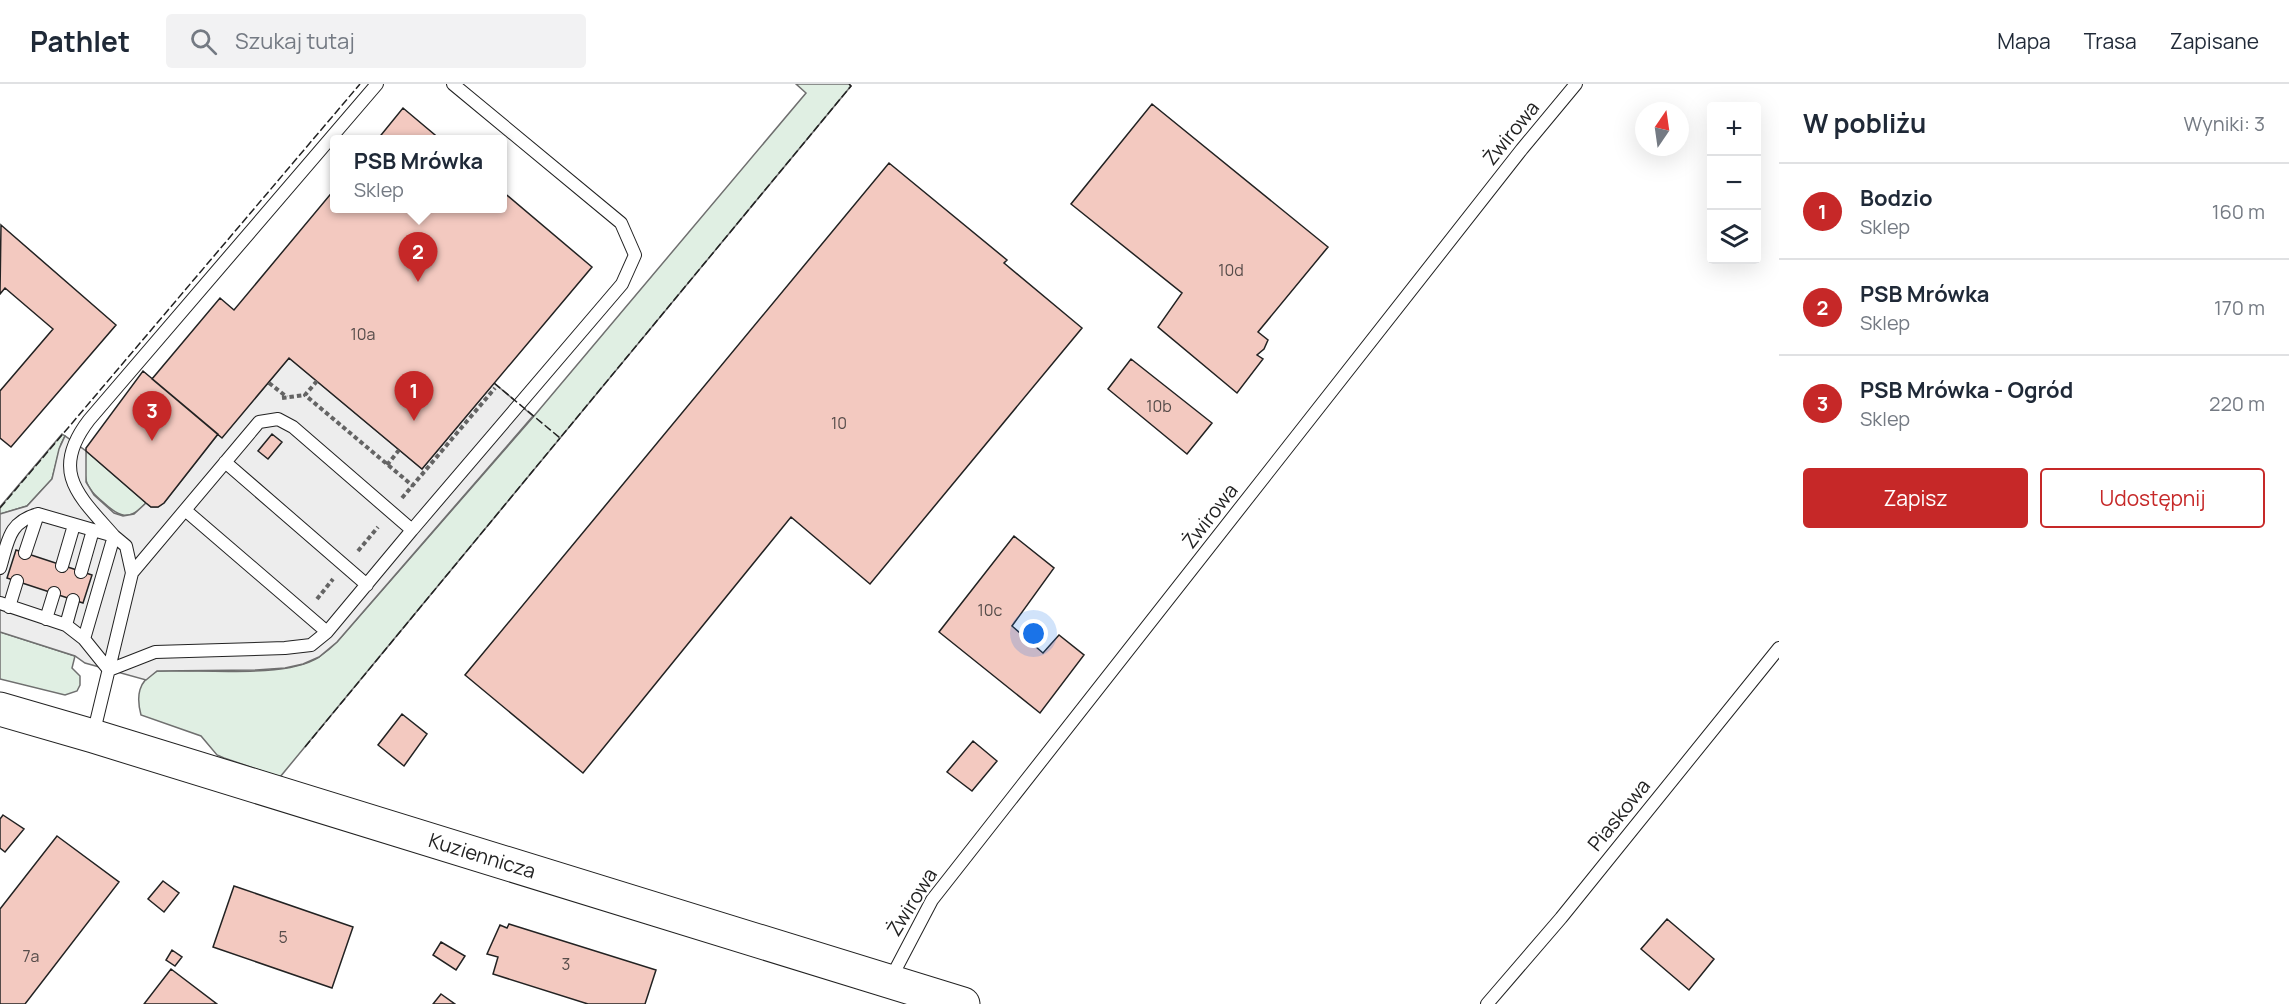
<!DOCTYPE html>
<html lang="pl">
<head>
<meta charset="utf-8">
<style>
  :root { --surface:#fff; --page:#f2f2f3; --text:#1f2937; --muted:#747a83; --line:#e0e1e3; --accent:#c62828 }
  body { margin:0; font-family:Manrope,sans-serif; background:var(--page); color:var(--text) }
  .controls { position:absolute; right:18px; top:18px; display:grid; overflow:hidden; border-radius:6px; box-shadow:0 6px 24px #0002 }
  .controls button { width:54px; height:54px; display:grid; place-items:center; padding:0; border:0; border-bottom:2px solid var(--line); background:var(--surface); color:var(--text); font:30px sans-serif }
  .compass { position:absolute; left:1635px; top:18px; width:54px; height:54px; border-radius:50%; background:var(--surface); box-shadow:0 6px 24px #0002; rotate:13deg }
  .you { position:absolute; left:1034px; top:550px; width:21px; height:21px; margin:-15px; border:4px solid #fff; border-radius:50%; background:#1a73e8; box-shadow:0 0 0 9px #1a73e833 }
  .badge { display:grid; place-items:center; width:39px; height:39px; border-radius:50%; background:var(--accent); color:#fff; font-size:20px; font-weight:700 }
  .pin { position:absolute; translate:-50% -50px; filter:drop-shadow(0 2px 3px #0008) }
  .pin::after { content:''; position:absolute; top:32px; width:21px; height:18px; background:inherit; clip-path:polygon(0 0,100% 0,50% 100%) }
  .popup { position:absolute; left:330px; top:51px; width:177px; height:78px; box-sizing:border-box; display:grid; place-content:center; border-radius:6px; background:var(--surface); filter:drop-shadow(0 2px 4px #0005); font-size:20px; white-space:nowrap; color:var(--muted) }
  .popup b { font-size:22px; color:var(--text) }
  .popup::after { content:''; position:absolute; left:50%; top:100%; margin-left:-12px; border:12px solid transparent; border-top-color:var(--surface) }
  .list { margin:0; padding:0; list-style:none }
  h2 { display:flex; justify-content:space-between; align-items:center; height:78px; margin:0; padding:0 24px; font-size:26px }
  h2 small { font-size:20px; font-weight:400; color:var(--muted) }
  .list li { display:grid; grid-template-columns:39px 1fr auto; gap:18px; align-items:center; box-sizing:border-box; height:96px; padding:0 24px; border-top:2px solid var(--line) }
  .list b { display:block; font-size:22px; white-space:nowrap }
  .list p { margin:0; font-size:20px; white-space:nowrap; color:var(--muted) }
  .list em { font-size:20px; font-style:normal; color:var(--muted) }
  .actions { display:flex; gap:12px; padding:18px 24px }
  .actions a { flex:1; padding:14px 0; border:2px solid var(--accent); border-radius:6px; text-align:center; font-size:21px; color:var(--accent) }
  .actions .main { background:var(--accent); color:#fff }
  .icon { flex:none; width:33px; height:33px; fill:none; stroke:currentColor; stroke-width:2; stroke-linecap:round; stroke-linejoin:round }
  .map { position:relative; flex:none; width:1779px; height:920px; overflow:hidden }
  header { display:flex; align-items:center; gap:36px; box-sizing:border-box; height:84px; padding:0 30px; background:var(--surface); border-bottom:2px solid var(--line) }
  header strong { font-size:28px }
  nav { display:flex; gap:33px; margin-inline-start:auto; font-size:21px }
  .search { width:420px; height:54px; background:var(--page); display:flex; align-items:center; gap:15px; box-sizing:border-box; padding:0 21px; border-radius:6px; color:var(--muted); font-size:22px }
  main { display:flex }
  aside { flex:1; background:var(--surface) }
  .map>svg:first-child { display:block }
  .green { fill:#e0efe3; stroke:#6f6f6f; stroke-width:1.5 }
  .parking { fill:#ededed; stroke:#6f6f6f; stroke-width:1.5 }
  .building { fill:#f3c9c0; stroke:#222; stroke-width:1.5 }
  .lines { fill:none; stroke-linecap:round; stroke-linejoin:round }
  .service-casing { stroke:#222; stroke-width:14 }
  .secondary-casing { stroke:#222; stroke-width:35 }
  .path { stroke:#646464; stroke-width:4; stroke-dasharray:4.5 3; stroke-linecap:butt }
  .service { stroke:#fff; stroke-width:12 }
  .secondary { stroke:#fff; stroke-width:33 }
  .fence { stroke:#222; stroke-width:1.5; stroke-dasharray:8 3; stroke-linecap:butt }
  .labels { text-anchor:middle; stroke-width:4.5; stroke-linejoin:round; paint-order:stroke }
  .number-label { font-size:16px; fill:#564c4a }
  .street-label { font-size:20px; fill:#222; stroke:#fff }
</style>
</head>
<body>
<header>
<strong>Pathlet</strong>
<div class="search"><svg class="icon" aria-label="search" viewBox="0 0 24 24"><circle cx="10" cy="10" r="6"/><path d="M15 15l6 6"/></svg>Szukaj tutaj</div>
<nav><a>Mapa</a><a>Trasa</a><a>Zapisane</a></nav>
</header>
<main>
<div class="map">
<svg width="1779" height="920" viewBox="0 0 1779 920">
  <rect width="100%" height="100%" fill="#fff"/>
  <path class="green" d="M796 0H849L851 2 280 693 224 674 217 671 201 652 141 631C136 612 138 597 157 587 199 585 285 595 319 573 326 568 332 563 337 558L534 332 806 9Z
    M62 350 65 352 61 360 52 395 27 422 0 430V423Z
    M86 367 146 419C129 438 119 433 103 418 96 412 88 405 86 396 84 387 85 376 86 367Z
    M0 548 75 572 72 584 80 592V601L77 607 65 611 0 595Z"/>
  <path class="parking" d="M289 274 422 385 494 299 533 332 337 558 319 573 303 580 285 584 256 586 157 587 146 596 85 579 75 572 0 548V430L27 422 52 395 59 365 65 352 86 367V398L94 411 114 429 123 432 134 430 146 419 151 423H158L164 419 218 350 222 353Z"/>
  <path class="building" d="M1152 20 1328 163 1258 248 1268 256 1264 265 1257 271 1263 275 1237 309 1158 243 1182 209 1071 120Z
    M403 24 441 56H377Z
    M889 79 1007 176 1004 179 1082 244 870 500 791 433 583 689 465 591Z
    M334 106V124H502V107L592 183 422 385 289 274 222 354 152 295 220 214 234 226Z
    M1 141 116 241 11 363 0 354V307L53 245 5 204 0 210Z
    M1131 275 1212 339 1187 370 1108 305Z
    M143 287 218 350 164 419 158 423H151L146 419 86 367V364Z
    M272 350 282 358 268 375 258 367Z
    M1014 452 1054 484 1012 542 1043 569 1059 551 1084 571 1040 629 939 548Z
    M16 466 92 491 83 519 7 494Z
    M402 630 427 650 404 682 378 661Z
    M973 657 997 677 972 707 947 688Z
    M3 731 24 745 5 768 0 764V735Z
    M57 752 119 798 25 920H0V825Z
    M163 797 179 809 164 828 148 815Z
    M234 802 353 843 332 904 213 863Z
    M1667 835 1714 875 1689 906 1641 865Z
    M509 840 656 886 645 920H588L493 890 498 873 487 870 500 841 507 844Z
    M441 858 465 872 456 886 433 871Z
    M172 866 182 873 175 882 166 876Z
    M171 885 217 920H144Z
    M441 910 455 920H433Z"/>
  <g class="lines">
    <defs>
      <path id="service" d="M225 378 367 501
        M185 426 327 548
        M412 446 622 200 635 171 621 139 453 0
        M25 469 38 430
        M62 482 74 441
        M0 484C8 458 8 438 38 430L114 452 126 462 132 489
        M81 488 93 446
        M0 519 66 541 84 555 109 586
        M9 523 17 497
        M46 535 54 509
        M66 541 73 516
        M84 555 114 452C79 412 49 388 89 336L377 0
        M93 651 132 489 259 338 278 335 293 343 412 446 327 548 311 561 285 564 155 568 109 586
        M890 896 932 816 1522 65 1576 0
        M1487 920 1561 834 1779 564"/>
      <g id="secondary">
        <path id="s1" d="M0 625 93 652 963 920"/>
      </g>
    </defs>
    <use href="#service" class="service-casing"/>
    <use href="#secondary" class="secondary-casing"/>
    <path class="path" d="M317 297 305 311 413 402
      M269 299 287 313
      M282 314 305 311
      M387 381 399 366
      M402 414 495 304
      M358 467 378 443
      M317 515 333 495"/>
    <use href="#service" class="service"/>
    <use href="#secondary" class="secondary"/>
    <path class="fence" d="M494 299 560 354 851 2 849 0
      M0 424 360 0
      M305 663 560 354"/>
  </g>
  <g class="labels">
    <g class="number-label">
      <text x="1231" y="192">10d</text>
      <text x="363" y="256">10a</text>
      <text x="1159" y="328">10b</text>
      <text x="839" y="345">10</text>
      <text x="990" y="532">10c</text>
      <text x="283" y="859">5</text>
      <text x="31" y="878">7a</text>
      <text x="566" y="886">3</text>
    </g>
    <g class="street-label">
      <text transform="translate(1511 49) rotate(-51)" y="7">Żwirowa</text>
      <text transform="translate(1210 432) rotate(-52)" y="7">Żwirowa</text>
      <text transform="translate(1619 731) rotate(-51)" y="7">Piaskowa</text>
      <text dy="7" stroke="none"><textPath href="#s1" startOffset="504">Kuziennicza</textPath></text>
      <text transform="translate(912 818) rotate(-58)" y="7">Żwirowa</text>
    </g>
  </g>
</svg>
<div class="controls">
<button>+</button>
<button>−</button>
<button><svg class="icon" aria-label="layers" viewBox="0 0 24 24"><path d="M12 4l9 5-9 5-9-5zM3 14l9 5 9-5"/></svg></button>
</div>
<svg class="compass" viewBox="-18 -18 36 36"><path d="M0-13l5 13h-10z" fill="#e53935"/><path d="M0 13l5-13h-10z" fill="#747a83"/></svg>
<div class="you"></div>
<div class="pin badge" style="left:414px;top:337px">1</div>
<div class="pin badge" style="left:418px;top:198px">2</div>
<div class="popup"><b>PSB Mrówka</b>Sklep</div>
<div class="pin badge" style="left:152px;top:357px">3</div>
</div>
<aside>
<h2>W pobliżu<small>Wyniki: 3</small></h2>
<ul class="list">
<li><span class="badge">1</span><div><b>Bodzio</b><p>Sklep</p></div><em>160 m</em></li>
<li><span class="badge">2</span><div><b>PSB Mrówka</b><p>Sklep</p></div><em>170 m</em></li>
<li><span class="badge">3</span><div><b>PSB Mrówka - Ogród</b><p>Sklep</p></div><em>220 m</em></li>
</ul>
<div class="actions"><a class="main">Zapisz</a><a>Udostępnij</a></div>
</aside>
</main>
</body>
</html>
